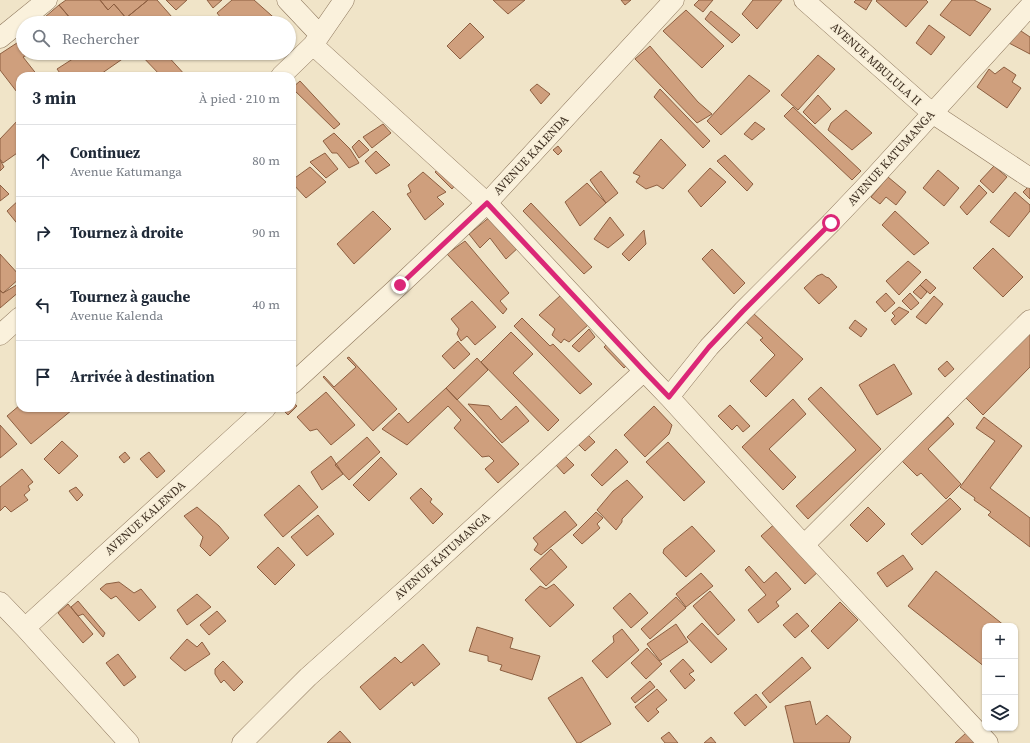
<!DOCTYPE html>
<html lang="fr">
<head>
<meta charset="utf-8">
<style>
  :root { --surface:#fff; --page:#f2f2f3; --text:#1f2937; --muted:#747a83; --line:#e0e1e3 }
  body { margin:0; font-family:"Source Serif 4",serif; background:var(--page); color:var(--text) }
  .controls { position:absolute; right:12px; bottom:12px; display:grid; overflow:hidden; border-radius:8px; box-shadow:0 1px 3px #0004 }
  .controls button { width:36px; height:36px; display:grid; place-items:center; padding:0; border:0; border-bottom:1px solid var(--line); background:var(--surface); color:var(--text); font:20px sans-serif }
  .stop { position:absolute; width:12px; height:12px; margin:-9px; border:3px solid #db2777; border-radius:50%; background:#fff }
  .stop.end { background:#db2777; border-color:#fff; box-shadow:0 1px 4px #0008 }
  .list { margin:0; padding:0; list-style:none }
  h2 { display:flex; justify-content:space-between; align-items:center; height:52px; margin:0; padding:0 16px; font-size:17px }
  h2 small { font-size:13px; font-weight:400; color:var(--muted) }
  .list li { display:grid; grid-template-columns:26px 1fr auto; gap:12px; align-items:center; box-sizing:border-box; height:72px; padding:0 16px; border-top:1px solid var(--line) }
  .list b { display:block; font-size:15px; white-space:nowrap }
  .list p { margin:0; font-size:13px; white-space:nowrap; color:var(--muted) }
  .list em { font-size:13px; font-style:normal; color:var(--muted) }
  .icon { flex:none; width:22px; height:22px; fill:none; stroke:currentColor; stroke-width:2; stroke-linecap:round; stroke-linejoin:round }
  .map { position:relative; flex:none; width:1030px; height:743px; overflow:hidden }
  .search { position:absolute; background:var(--surface); box-shadow:0 1px 3px #0004; left:16px; top:16px; width:280px; height:44px; display:flex; align-items:center; gap:10px; box-sizing:border-box; padding:0 14px; border-radius:22px; color:var(--muted); font-size:15px }
  .panel { position:absolute; background:var(--surface); box-shadow:0 1px 3px #0004; left:16px; top:72px; width:280px; height:340px; border-radius:12px }
  .map>svg:first-child { display:block }
  .building { fill:#cf9f7d; stroke:#8d5f41 }
  .lines { fill:none; stroke-linecap:round; stroke-linejoin:round }
  .minor-casing { stroke:#8d765c; stroke-width:21 }
  .minor { stroke:#faf1dc; stroke-width:20 }
  .route { stroke:#db2777; stroke-width:5 }
  .labels { text-anchor:middle; stroke-width:3; stroke-linejoin:round; paint-order:stroke }
  .street-label { font-size:12px; fill:#3d2e20; stroke:#f7eed8 }
</style>
</head>
<body>
<div class="map">
<svg width="1030" height="743" viewBox="0 0 1030 743">
  <rect width="100%" height="100%" fill="#f0e4c8"/>
  <path class="building" d="M66 0H100L108 10 114 4 126 18 148 0H157L172 17 165 23H74L59 5Z
    M100 0H148L126 18 114 4 108 10Z
    M166 0H187L176 10Z
    M207 0H222L213 8Z
    M232 0H254L280 23H225L217 13Z
    M493 0H525L508 14Z
    M621 0H631L625 5Z
    M699 0H713L703 12 694 5Z
    M753 0H782L757 29 742 14Z
    M856 0H872L866 10 854 2Z
    M877 0H926L928 2 906 27 876 1Z
    M952 0H974L991 9 970 36 940 15Z
    M59 5 72 20 68 23H38Z
    M686 10 724 46 702 68 663 31Z
    M711 11 740 35 732 43 705 19Z
    M470 23 484 37 460 59 447 46Z
    M929 25 945 37 931 55 916 43Z
    M1021 31 1030 37V54L1007 42Z
    M23 39V53H31L23 57 38 76H20V96L0 70V54Z
    M650 46 698 102 712 114 697 123 635 59Z
    M82 53H131L98 76H62L57 69Z
    M139 53H165L186 76H161Z
    M251 53H261L255 58Z
    M818 55 835 69 798 110 781 95Z
    M1004 67 1016 75 1012 82 1021 88 1007 108 977 87 989 69 995 74Z
    M749 75 770 91 721 135 707 121Z
    M300 81 340 124 334 129 292 88Z
    M537 84 550 94 541 104 530 90Z
    M660 89 710 141 703 148 654 97Z
    M818 95 831 109 815 124 803 112Z
    M793 107 861 171 852 180 784 116Z
    M846 110 872 133 852 150 828 130 831 123Z
    M20 118V151L3 163 0 159V139Z
    M755 122 765 129 752 140 744 134Z
    M383 124 391 133 372 148 363 137Z
    M334 133 350 149 359 163 349 168 337 153H332L323 141Z
    M661 139 686 165 663 189 657 185 646 189 636 182 640 176 633 173Z
    M359 140 369 150 359 158 352 147Z
    M558 146 562 151 558 155 553 150Z
    M376 151 390 165 376 174 365 161Z
    M325 153 338 169 326 178 310 162Z
    M725 155 753 184 747 191 717 161Z
    M0 160 4 167 0 171Z
    M994 166 1007 177 993 193 980 181Z
    M310 167 326 182 306 198 292 183V180Z
    M441 167 459 180 452 189 435 172Z
    M20 168V176L16 172Z
    M710 168 726 182 701 207 688 191Z
    M938 170 959 188 944 206 923 188Z
    M601 171 618 193 606 203 590 180Z
    M423 172 446 192 437 197 444 204 425 220 407 194 411 192 408 185Z
    M888 177 906 192 896 205 886 197 880 204 871 197Z
    M587 183 606 203 580 226 565 202Z
    M0 185 9 194 0 201Z
    M979 185 987 193 967 215 960 207Z
    M1030 185V199L1023 192Z
    M1015 192 1030 205V211L1009 237 990 222Z
    M20 199V227L7 211Z
    M531 203 592 267 584 274 523 211Z
    M373 211 391 229 354 264 337 244Z
    M895 211 929 243 914 255 882 225Z
    M491 216 520 246 506 259 490 238 480 248 469 234Z
    M610 217 624 235 608 248 594 239Z
    M644 230 646 244 629 261 622 254Z
    M465 241 509 293 500 301 507 309 503 314 447 254Z
    M993 248 1023 277 1003 297 973 268Z
    M712 249 745 283 734 294 702 259Z
    M0 254 20 276V278L3 293 0 290Z
    M908 261 921 272 899 295 886 281Z
    M822 274 826 277 829 278 837 287 819 304 804 288 817 276Z
    M926 279 936 288 930 294 920 285Z
    M20 283V291L0 308V291L3 293Z
    M920 285 927 292 921 299 913 292Z
    M886 293 895 303 885 312 876 302Z
    M910 293 919 303 911 310 902 301Z
    M561 295 588 325 569 342 564 339 561 343 552 335 555 329 539 315Z
    M934 296 943 304 926 324 916 317Z
    M472 301 496 327 475 345 467 336 461 341 457 334 459 329 451 319Z
    M899 307 909 312 895 325 891 320 895 316 892 313Z
    M753 313 803 359 766 397 750 381 775 355 760 340 763 338 745 321Z
    M522 318 550 346 553 344 592 384 580 394 514 326Z
    M855 320 867 329 861 337 849 328Z
    M589 329 595 337 579 352 572 346Z
    M1030 331V367L983 415 965 397Z
    M511 332 533 354 513 373 559 420 548 431 481 362Z
    M458 341 470 354 454 369 442 356Z
    M610 341 630 362 624 368 604 347Z
    M349 357 397 409 373 431 323 377 324 376 334 387 356 367 347 358Z
    M477 358 488 370 457 400 446 388Z
    M947 361 954 369 945 377 938 369Z
    M894 364 912 394 877 415 859 385Z
    M821 387 881 449 808 519 796 506 856 450 808 399Z
    M446 388 519 464 498 483 485 469 494 461 489 456 482 457 454 428 461 420 448 406 407 445 382 429 399 413 408 423Z
    M326 392 355 425 331 445 317 429 310 431 297 417Z
    M793 399 806 414 769 449 796 477 783 490 742 447Z
    M292 402 297 406 288 415 281 408H292Z
    M468 404 489 406 501 420 516 406 529 421 502 443Z
    M20 405V408H71L72 410 31 444 7 416Z
    M730 405 750 426 743 432 737 425 732 430 718 416Z
    M654 406 672 425 669 434 645 457 624 435Z
    M948 417 954 424 928 449 961 484 946 499 921 473 917 476 902 461Z
    M984 417 1022 446 990 488 1030 518V547L988 515 991 512 974 500 975 498 960 487 995 441 976 428Z
    M0 425 17 444 0 458Z
    M587 434 595 442 585 451 577 443Z
    M367 437 380 452 349 480 335 465Z
    M62 441 78 456 59 474 44 459Z
    M668 442 705 482 684 501 646 462Z
    M616 449 628 462 602 486 591 475Z
    M125 452 130 458 124 463 119 457Z
    M149 452 165 471 157 478 140 459Z
    M331 456 343 474 322 490 311 472Z
    M565 456 574 465 564 474 556 465Z
    M381 457 397 474 369 501 353 485Z
    M22 469 33 482 28 486 30 490 24 495 28 500 11 512 5 506 0 511V487Z
    M627 480 643 497 622 519V522L616 530 597 510 613 491Z
    M299 485 318 507 283 537 264 515Z
    M76 487 83 495 77 501 69 491Z
    M421 488 432 499 430 502 443 514 433 524 410 498Z
    M950 498 961 509 922 545 911 534Z
    M197 507 219 526 229 538 210 556 200 546 203 537 184 516Z
    M868 507 885 524 867 542 850 525Z
    M565 511 577 525 541 555 534 550 538 544 533 538Z
    M596 512 603 518 597 524 600 528 582 544 573 535Z
    M318 515 334 534 307 556 291 537Z
    M778 521 821 569 805 584 761 536Z
    M692 526 715 551 686 577 663 553 664 549Z
    M278 547 295 565 275 585 257 567Z
    M551 549 567 567 546 586 530 569Z
    M903 555 913 569 887 587 877 573Z
    M749 566 764 583 776 572 791 589 776 602 779 606 758 623 748 610 766 595 745 570Z
    M936 571 1005 626H985V667L908 606Z
    M701 573 713 586 686 607 676 594Z
    M119 582 134 593 141 589 156 607 139 621 116 596 111 599 100 589 106 584Z
    M554 584 574 605 550 627 525 600 540 586 546 589Z
    M710 591 735 620 718 635 693 606Z
    M630 593 648 613 631 628 613 608Z
    M197 594 211 607 187 625 177 610Z
    M676 597 686 608 650 639 641 629Z
    M78 601 105 633 103 637 83 614 78 616 71 607Z
    M840 602 858 620 828 649 811 631Z
    M68 604 93 634 83 643 58 613Z
    M217 611 226 621 209 635 200 625Z
    M797 613 809 626 795 638 783 625Z
    M702 623 727 649 711 663 687 637Z
    M676 624 688 642 660 661 647 644Z
    M477 627 513 638 510 648 540 656 532 680 500 670 502 665 488 661V656L469 651Z
    M622 629 639 650 607 678 592 661 614 642 613 636Z
    M187 639 197 647 202 642 210 654 185 671 170 658Z
    M423 644 440 664 414 686 412 682 380 710 360 687 395 657 401 663Z
    M647 648 662 664 646 679 631 663Z
    M118 654 136 677 124 686 106 663Z
    M802 657 811 668 770 703 762 693Z
    M683 659 694 671 689 674 695 680 685 689 670 671Z
    M223 661 243 682 234 691 224 680 221 683 215 674V669Z
    M582 677 611 724 580 743H577L548 698Z
    M650 681 655 687 635 703 631 698Z
    M657 689 667 700 656 709 659 712 648 722 635 707Z
    M756 694 767 707 745 726 734 713Z
    M810 701 816 725 827 715 851 737 849 743H794L785 706Z
    M340 731 351 743H327Z
    M669 732 678 743H665L661 738Z
    M966 733 976 743H955Z
    M711 737 716 743H704Z"/>
  <g class="lines">
    <defs>
      <path id="minor" d="M287 0 320 35
        M804 0 932 113 1030 178
        M0 38 47 0
        M313 45 487 203 644 371 669 397 804 545 988 743
        M281 76 313 45 344 0
        M0 335 20 317
        M292 384 400 285 487 203 674 0
        M669 397 709 347 743 311 831 223 869 183 1030 6
        M804 545 1030 320
        M0 602 25 628 129 743
        M25 628 266 408
        M242 743 308 677 410 586 644 371"/>
    </defs>
    <use href="#minor" class="minor-casing"/>
    <use href="#minor" class="minor"/>
  </g>
  <g class="lines">
    <path class="route" d="M400 285 487 203 644 371 669 397 709 347 743 311 831 223"/>
  </g>
  <g class="labels">
    <g class="street-label">
      <text transform="translate(876 64) rotate(42)" y="4">AVENUE MBULULA II</text>
      <text transform="translate(531 155) rotate(-47)" y="4">AVENUE KALENDA</text>
      <text transform="translate(891 158) rotate(-48)" y="4">AVENUE KATUMANGA</text>
      <text transform="translate(145 518) rotate(-42)" y="4">AVENUE KALENDA</text>
      <text transform="translate(442 556) rotate(-42)" y="4">AVENUE KATUMANGA</text>
    </g>
  </g>
</svg>
<div class="controls">
<button>+</button>
<button>−</button>
<button><svg class="icon" aria-label="layers" viewBox="0 0 24 24"><path d="M12 4l9 5-9 5-9-5zM3 14l9 5 9-5"/></svg></button>
</div>
<div class="stop" style="left:831px;top:223px"></div>
<div class="stop end" style="left:400px;top:285px"></div>
<div class="search"><svg class="icon" aria-label="search" viewBox="0 0 24 24"><circle cx="10" cy="10" r="6"/><path d="M15 15l6 6"/></svg>Rechercher</div>
<section class="panel">
<h2>3 min<small>À pied · 210 m</small></h2>
<ul class="list">
<li><svg class="icon" aria-label="ahead" viewBox="0 0 24 24"><path d="M12 20V5M6 11l6-6 6 6"/></svg><div><b>Continuez</b><p>Avenue Katumanga</p></div><em>80 m</em></li>
<li><svg class="icon" aria-label="right" viewBox="0 0 24 24"><path d="M7 20v-9h11M14 6l5 5-5 5"/></svg><div><b>Tournez à droite</b></div><em>90 m</em></li>
<li><svg class="icon" aria-label="left" viewBox="0 0 24 24"><path d="M17 20v-9H6M10 6l-5 5 5 5"/></svg><div><b>Tournez à gauche</b><p>Avenue Kalenda</p></div><em>40 m</em></li>
<li><svg class="icon" aria-label="arrive" viewBox="0 0 24 24"><path d="M6 21V4h12l-3 4 3 4H6"/></svg><div><b>Arrivée à destination</b></div></li>
</ul>
</section>
</div>
</body>
</html>
